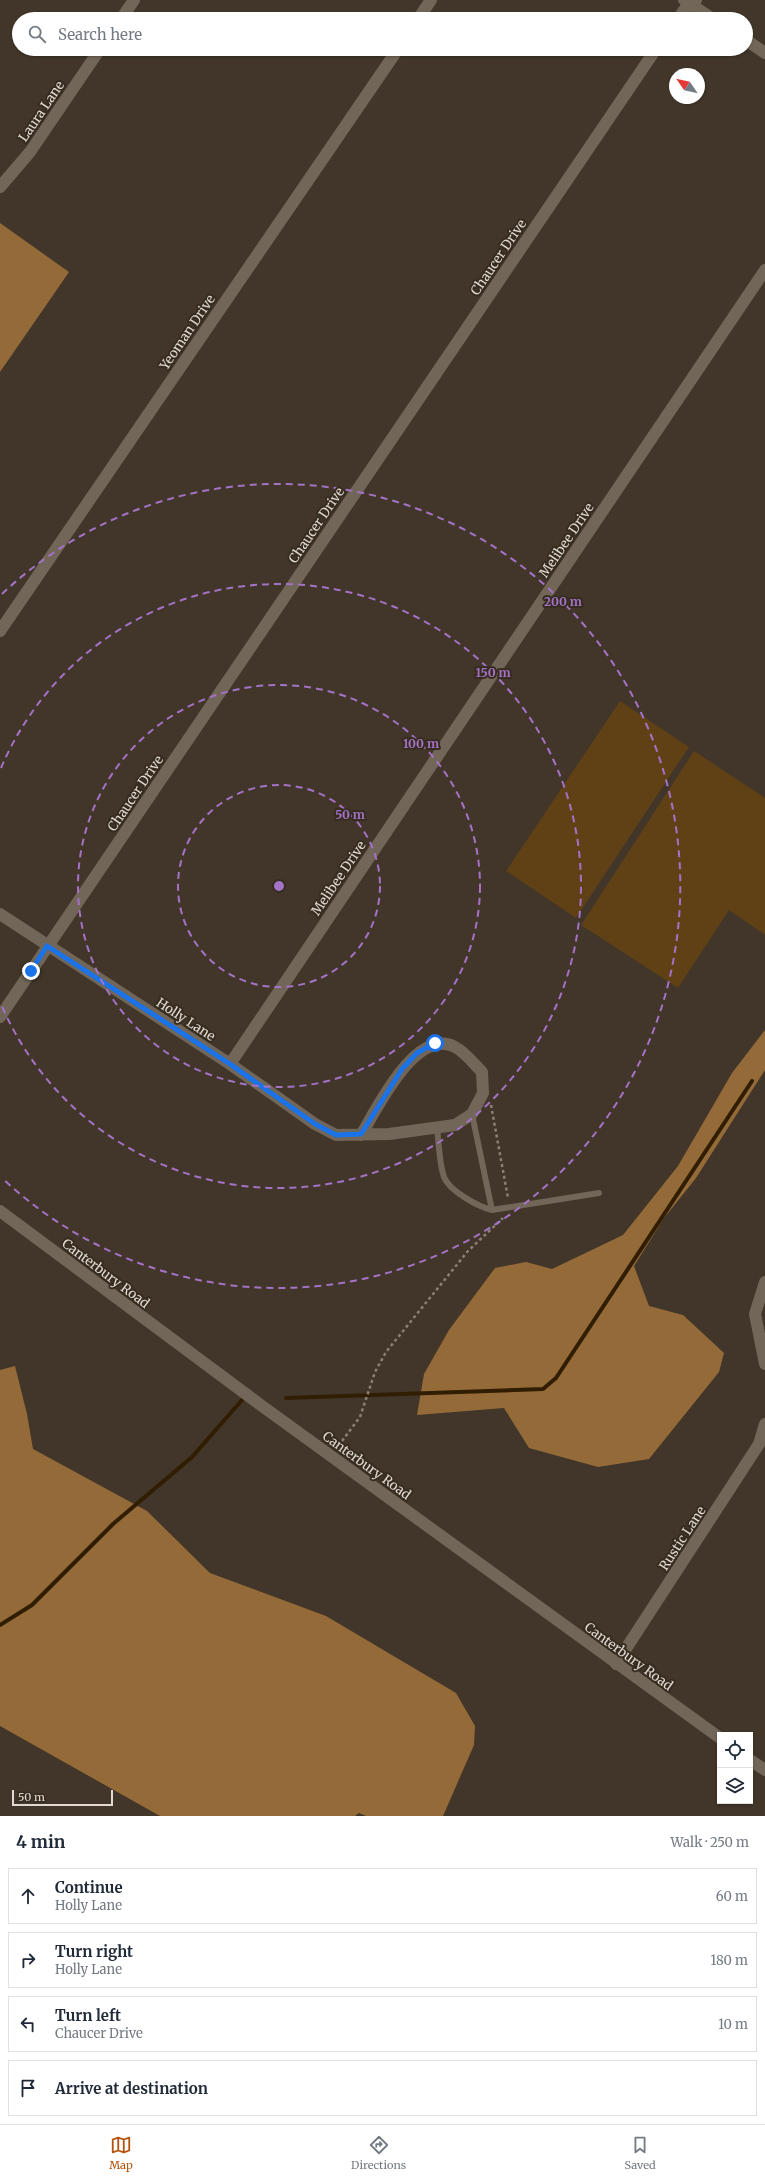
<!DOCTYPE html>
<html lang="en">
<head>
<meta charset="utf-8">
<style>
  :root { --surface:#fff; --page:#f2f2f3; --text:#1f2937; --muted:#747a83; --line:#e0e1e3; --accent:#b45309 }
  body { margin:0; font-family:Merriweather,serif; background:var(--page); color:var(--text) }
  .controls { position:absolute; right:12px; bottom:12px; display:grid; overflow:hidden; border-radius:0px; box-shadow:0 1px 3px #0004 }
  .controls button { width:36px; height:36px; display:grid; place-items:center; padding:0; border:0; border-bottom:1px solid var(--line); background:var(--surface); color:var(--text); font:20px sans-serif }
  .compass { position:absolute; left:669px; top:68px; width:36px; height:36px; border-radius:50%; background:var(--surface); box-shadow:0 1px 3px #0004; rotate:304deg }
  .scale { position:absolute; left:12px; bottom:10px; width:101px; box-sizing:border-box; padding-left:4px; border:2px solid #e1dad2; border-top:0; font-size:11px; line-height:14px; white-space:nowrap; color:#e1dad2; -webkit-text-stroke:3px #362c1f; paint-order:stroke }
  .stop { position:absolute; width:12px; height:12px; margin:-9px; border:3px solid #1a73e8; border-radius:50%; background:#fff }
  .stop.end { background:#1a73e8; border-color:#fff; box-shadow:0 1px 4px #0008 }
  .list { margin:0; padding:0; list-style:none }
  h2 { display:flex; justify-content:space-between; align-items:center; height:52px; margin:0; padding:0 16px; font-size:17px }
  h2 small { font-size:13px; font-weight:400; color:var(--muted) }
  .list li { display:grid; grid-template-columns:26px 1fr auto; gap:12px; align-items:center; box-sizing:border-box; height:56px; margin:0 8px 8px; padding:0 8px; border:1px solid var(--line); border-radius:0px }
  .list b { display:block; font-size:15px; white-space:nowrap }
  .list p { margin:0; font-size:13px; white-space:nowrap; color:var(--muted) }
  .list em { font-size:13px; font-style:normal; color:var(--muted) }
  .icon { flex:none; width:22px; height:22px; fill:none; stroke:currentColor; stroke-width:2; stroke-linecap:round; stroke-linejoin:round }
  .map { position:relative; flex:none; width:765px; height:1816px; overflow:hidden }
  .search { position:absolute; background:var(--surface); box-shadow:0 1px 3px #0004; left:12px; right:12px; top:12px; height:44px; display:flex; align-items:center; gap:10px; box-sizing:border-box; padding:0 14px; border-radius:22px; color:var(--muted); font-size:15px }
  .sheet { height:308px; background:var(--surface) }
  nav { display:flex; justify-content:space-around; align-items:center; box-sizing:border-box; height:56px; border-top:1px solid var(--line); background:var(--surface); font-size:11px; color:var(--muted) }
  nav a { display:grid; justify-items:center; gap:2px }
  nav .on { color:var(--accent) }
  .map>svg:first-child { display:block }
  .green { fill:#604015 }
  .forest { fill:#946b38 }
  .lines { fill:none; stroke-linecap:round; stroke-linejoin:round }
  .stream { stroke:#311d02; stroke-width:4 }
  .path { stroke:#8a8176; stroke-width:2.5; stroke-dasharray:3 3; stroke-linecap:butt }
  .lane { stroke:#726658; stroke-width:6 }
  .street { stroke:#726658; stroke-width:12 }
  .secondary { stroke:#726658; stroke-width:12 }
  .route { stroke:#1a73e8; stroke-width:5 }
  .ring { fill:none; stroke:#a472c7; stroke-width:2; stroke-dasharray:7 5 }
  .labels { text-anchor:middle; stroke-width:4; stroke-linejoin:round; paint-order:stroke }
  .street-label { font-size:13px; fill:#e1dad2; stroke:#362c1f }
  .centre { fill:#a472c7; stroke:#362c1f; stroke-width:2 }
  .ring-label { font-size:12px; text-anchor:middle; font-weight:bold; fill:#a472c7; stroke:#362c1f; stroke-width:4; stroke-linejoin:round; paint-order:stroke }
</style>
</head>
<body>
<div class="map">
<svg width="765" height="1816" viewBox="0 0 765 1816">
  <rect width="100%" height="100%" fill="#413629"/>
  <path class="green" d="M620 701 689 747 576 918 506 871Z
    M694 751 765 798V935L729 910 678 988 581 925Z"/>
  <path class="forest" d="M0 223 69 272 0 372Z
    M765 1030V1070L696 1178 664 1218 634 1266 649 1306 683 1315 724 1353 719 1372 649 1459 598 1467 529 1448 504 1408 417 1415 424 1374 449 1330 495 1268 526 1262 552 1269 623 1235 678 1166 732 1073Z
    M15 1366 27 1414 33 1449 147 1511 210 1573 326 1616 456 1693 475 1726 474 1745 443 1816H366L359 1813 355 1816H160L0 1726V1370Z"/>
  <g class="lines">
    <path class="stream" d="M286 1398 543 1389 556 1378 752 1081
      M0 1625 32 1605 113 1524 192 1457 242 1400"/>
    <path class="path" d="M491 1105 508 1198
      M342 1441 360 1417 375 1372 386 1352 468 1251 503 1218"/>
    <path class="lane" d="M472 1114 492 1210
      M437 1128C439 1144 439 1162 444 1177 449 1191 479 1207 492 1210L599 1193"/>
    <path class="street" d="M684 0 713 19
      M121 19 134 0
      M418 19 431 0
      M678 19 689 3 696 0
      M746 40 765 53
      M0 187 30 152 100 49
      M0 631 398 49
      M0 914 230 1064 315 1124 336 1135 389 1134 455 1125 472 1114 483 1093 482 1072C474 1064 465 1052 455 1047 416 1026 377 1109 361 1135
      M0 1017 656 49
      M230 1064 765 270
      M765 1282 755 1314 765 1364
      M616 1664 759 1444 765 1424"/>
    <path class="secondary" d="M0 1211 262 1406 720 1738
      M750 1760 765 1770"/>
  </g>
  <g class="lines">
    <path class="route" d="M31 971 47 946 230 1064 315 1124 336 1135 361 1134 402 1069 417 1053 435 1043"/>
  </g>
  <g class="ring">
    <circle cx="279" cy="886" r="101"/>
    <circle cx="279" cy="886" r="201"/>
    <path d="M1 768A302 302 0 1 1 1 1004"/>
    <path d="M2 594A402 402 0 1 1 2 1178"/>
  </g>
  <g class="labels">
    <g class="street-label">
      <text transform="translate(41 111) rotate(-56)" y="5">Laura Lane</text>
      <text transform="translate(498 257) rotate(-56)" y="5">Chaucer Drive</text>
      <text transform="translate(187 332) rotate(-56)" y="5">Yeoman Drive</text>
      <text transform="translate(316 525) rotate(-56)" y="5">Chaucer Drive</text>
      <text transform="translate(566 540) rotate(-56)" y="5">Melibee Drive</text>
      <text transform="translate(135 793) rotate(-56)" y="5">Chaucer Drive</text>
      <text transform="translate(338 878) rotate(-56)" y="5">Melibee Drive</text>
      <text transform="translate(186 1019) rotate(33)" y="5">Holly Lane</text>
      <text transform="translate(106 1273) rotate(37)" y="5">Canterbury Road</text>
      <text transform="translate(367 1465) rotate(36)" y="5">Canterbury Road</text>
      <text transform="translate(682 1538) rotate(-57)" y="5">Rustic Lane</text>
      <text transform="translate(629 1656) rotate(36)" y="5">Canterbury Road</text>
    </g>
  </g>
  <circle cx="279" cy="886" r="6" class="centre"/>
  <g class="ring-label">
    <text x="563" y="606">200 m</text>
    <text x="493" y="677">150 m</text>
    <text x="421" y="748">100 m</text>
    <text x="350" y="819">50 m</text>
  </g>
</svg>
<div class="controls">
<button><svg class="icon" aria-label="locate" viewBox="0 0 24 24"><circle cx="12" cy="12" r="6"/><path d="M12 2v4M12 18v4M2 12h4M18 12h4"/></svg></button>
<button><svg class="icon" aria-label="layers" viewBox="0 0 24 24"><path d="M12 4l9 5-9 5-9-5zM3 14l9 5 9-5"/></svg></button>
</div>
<svg class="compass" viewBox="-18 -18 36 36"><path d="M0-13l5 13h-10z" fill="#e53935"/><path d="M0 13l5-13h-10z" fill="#747a83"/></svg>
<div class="scale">50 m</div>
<div class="stop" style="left:435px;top:1043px"></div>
<div class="stop end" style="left:31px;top:971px"></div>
<div class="search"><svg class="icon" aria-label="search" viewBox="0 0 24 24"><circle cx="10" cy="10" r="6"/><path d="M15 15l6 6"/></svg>Search here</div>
</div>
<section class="sheet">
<h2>4 min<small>Walk · 250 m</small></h2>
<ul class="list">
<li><svg class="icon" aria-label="ahead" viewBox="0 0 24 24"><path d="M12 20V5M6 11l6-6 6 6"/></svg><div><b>Continue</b><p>Holly Lane</p></div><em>60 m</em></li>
<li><svg class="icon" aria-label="right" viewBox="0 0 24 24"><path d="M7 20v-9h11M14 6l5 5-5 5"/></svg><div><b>Turn right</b><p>Holly Lane</p></div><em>180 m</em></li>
<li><svg class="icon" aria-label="left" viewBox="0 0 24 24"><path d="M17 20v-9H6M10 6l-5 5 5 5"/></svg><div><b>Turn left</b><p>Chaucer Drive</p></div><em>10 m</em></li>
<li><svg class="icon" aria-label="arrive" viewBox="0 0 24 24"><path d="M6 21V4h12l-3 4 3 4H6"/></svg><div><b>Arrive at destination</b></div></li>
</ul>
</section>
<nav>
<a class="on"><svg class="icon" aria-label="map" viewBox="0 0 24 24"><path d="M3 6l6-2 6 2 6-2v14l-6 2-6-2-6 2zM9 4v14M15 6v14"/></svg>Map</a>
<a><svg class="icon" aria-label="directions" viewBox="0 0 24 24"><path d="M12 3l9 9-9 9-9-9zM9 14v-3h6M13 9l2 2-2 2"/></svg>Directions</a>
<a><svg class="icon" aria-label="saved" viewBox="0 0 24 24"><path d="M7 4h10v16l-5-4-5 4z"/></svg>Saved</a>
</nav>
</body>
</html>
